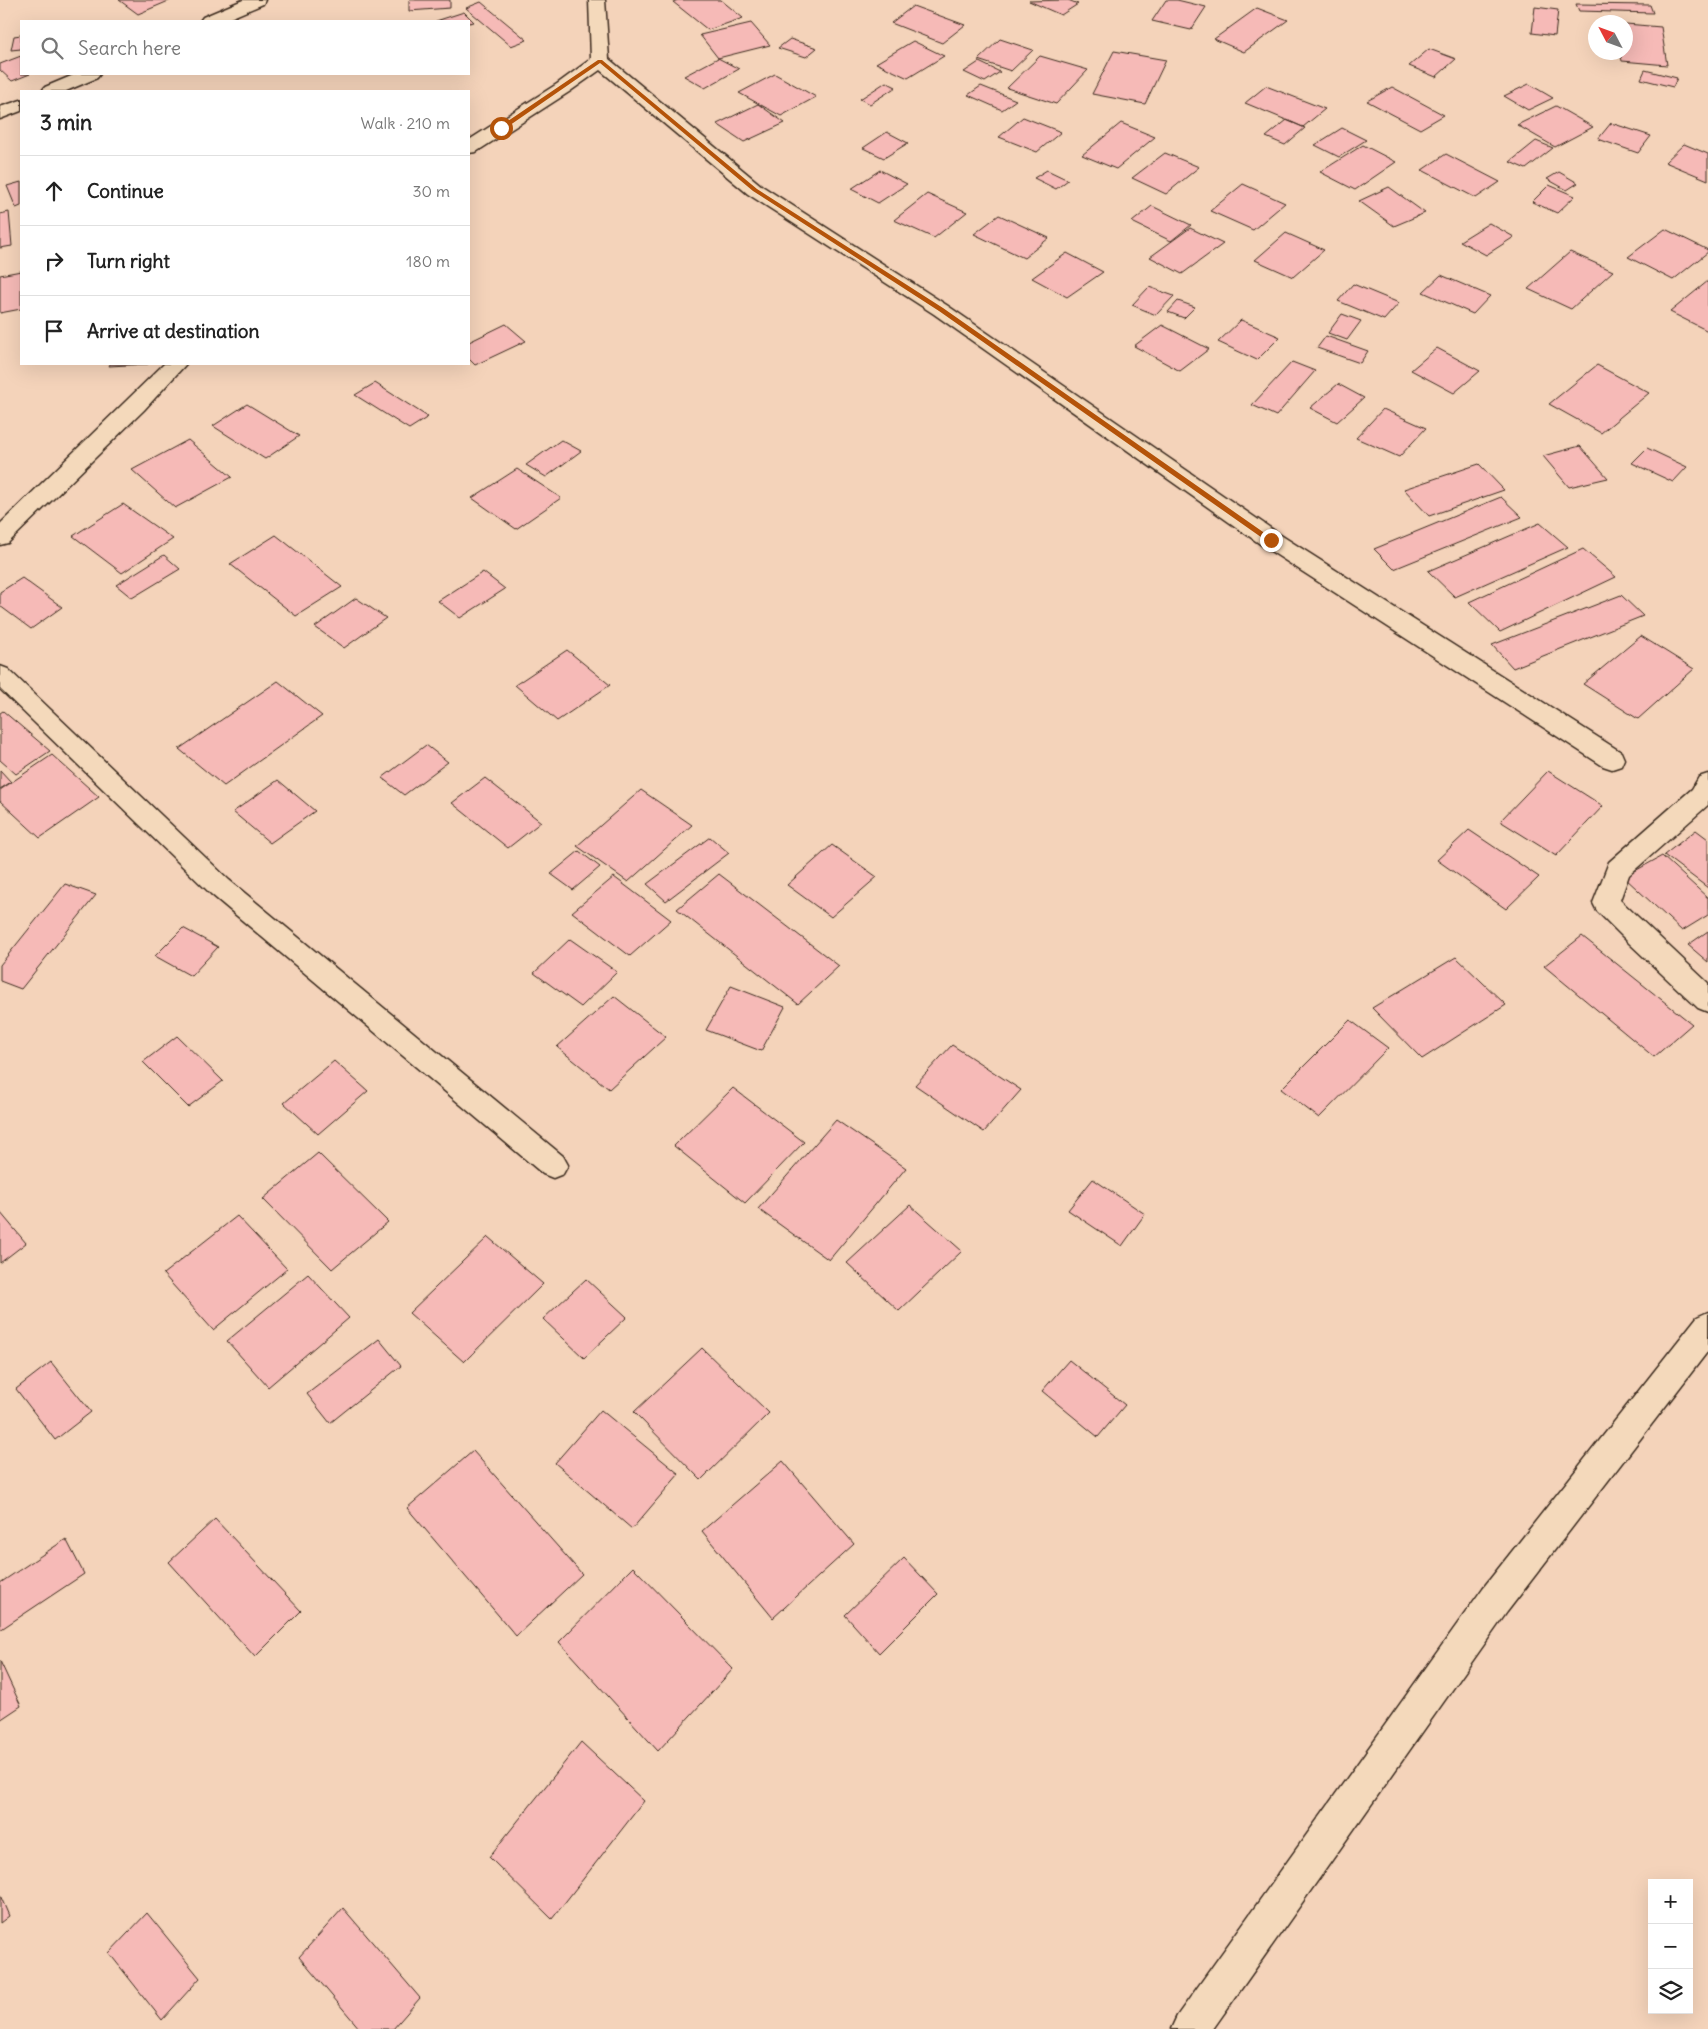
<!DOCTYPE html>
<html lang="en">
<head>
<meta charset="utf-8">
<style>
  :root { --surface:#fff; --page:#f2f2f2; --text:#222; --muted:#767676; --line:#e0e0e0 }
  body { margin:0; font-family:Delius,sans-serif; background:var(--page); color:var(--text) }
  .controls { position:absolute; right:15px; bottom:15px; display:grid; overflow:hidden; border-radius:0px; box-shadow:0 5px 20px #0002 }
  .controls button { width:45px; height:45px; display:grid; place-items:center; padding:0; border:0; border-bottom:1px solid var(--line); background:var(--surface); color:var(--text); font:25px sans-serif }
  .compass { position:absolute; left:1588px; top:15px; width:45px; height:45px; border-radius:50%; background:var(--surface); box-shadow:0 5px 20px #0002; rotate:311deg }
  .stop { position:absolute; width:15px; height:15px; margin:-11px; border:4px solid #b45309; border-radius:50%; background:#fff }
  .stop.end { background:#b45309; border-color:#fff; box-shadow:0 1px 5px #0008 }
  .list { margin:0; padding:0; list-style:none }
  h2 { display:flex; justify-content:space-between; align-items:center; height:65px; margin:0; padding:0 20px; font-size:21px }
  h2 small { font-size:16px; font-weight:400; color:var(--muted) }
  .list li { display:grid; grid-template-columns:32px 1fr auto; gap:15px; align-items:center; box-sizing:border-box; height:70px; padding:0 20px; border-top:1px solid var(--line) }
  .list b { display:block; font-size:19px; white-space:nowrap }
  .list em { font-size:16px; font-style:normal; color:var(--muted) }
  .icon { flex:none; width:28px; height:28px; fill:none; stroke:currentColor; stroke-width:2; stroke-linecap:round; stroke-linejoin:round }
  .map { position:relative; flex:none; width:1708px; height:2029px; overflow:hidden }
  .search { position:absolute; background:var(--surface); box-shadow:0 5px 20px #0002; left:20px; top:20px; width:450px; height:55px; display:flex; align-items:center; gap:12px; box-sizing:border-box; padding:0 18px; border-radius:0px; color:var(--muted); font-size:19px }
  .panel { position:absolute; background:var(--surface); box-shadow:0 5px 20px #0002; left:20px; top:90px; width:450px; height:275px; border-radius:0px }
  .map>svg:first-child { display:block }
  .building { fill:#f6bab7; stroke:#3b2a1e }
  .lines { fill:none; stroke-linecap:round; stroke-linejoin:round }
  .minor-casing { stroke:#3b2a1e; stroke-width:3 }
  .minor { fill:#f4d9bb; fill-rule:evenodd }
  .route { fill:#b45309 }
</style>
</head>
<body>
<div class="map">
<svg width="1708" height="2029" viewBox="0 0 1708 2029">
  <rect width="100%" height="100%" fill="#f4d3ba"/>
  <filter id="ink" filterUnits="userSpaceOnUse"><feTurbulence type="fractalNoise" baseFrequency=".02" numOctaves="2"/><feDisplacementMap in="SourceGraphic" scale="10" xChannelSelector="R" yChannelSelector="G"/><feConvolveMatrix kernelMatrix="1 2 1 2 8 2 1 2 1" color-interpolation-filters="sRGB"/></filter>
  <g filter="url(#ink)">
    <path class="building" d="M119 0H171L138 14Z
      M409 0H450V8L409 11Z
      M678 0H721L743 18 708 30 673 2Z
      M1068 0 1078 4 1061 15 1029 1Z
      M1166 0H1177L1206 7 1191 30 1152 21Z
      M481 2 527 40 511 46 466 8Z
      M1576 4 1650 5 1653 13 1579 11Z
      M913 6 965 25 942 43 891 23Z
      M1535 7 1558 10 1555 36 1532 33Z
      M1257 8 1288 20 1244 52 1214 39Z
      M464 12 474 22 469 23V21H436Z
      M751 23 770 45 718 58 700 35Z
      M1626 24 1661 27 1667 65 1622 61 1620 52H1626Z
      M21 35V49L11 50 14 36Z
      M790 39 817 48 806 57 778 48Z
      M1000 39 1033 50 1011 71 978 60Z
      M913 41 944 56 908 78 876 63Z
      M1429 49 1456 59 1436 77 1409 66Z
      M1114 51 1166 60 1145 104 1092 94Z
      M21 56V74H30L12 81 0 70V64Z
      M1040 56 1088 70 1056 104 1007 88Z
      M718 58 739 69 705 88 684 76Z
      M979 62 1000 72 985 82 964 72Z
      M1645 70 1677 78 1673 87 1641 79Z
      M775 74 816 97 781 116 739 93Z
      M886 82 896 87 870 104 860 99Z
      M1529 84 1553 98 1528 110 1504 96Z
      M981 86 1016 100 1002 110 968 95Z
      M1266 86 1325 109 1303 127 1245 103Z
      M1392 87 1444 115 1420 129 1367 101Z
      M758 104 785 123 744 142 717 124Z
      M1556 106 1593 127 1555 147 1517 125Z
      M1023 117 1061 132 1037 152 999 137Z
      M1287 120 1305 128 1285 145 1266 137Z
      M1121 123 1155 137 1116 169 1082 155Z
      M1611 123 1651 136 1638 153 1598 139Z
      M1342 128 1366 140 1339 157 1315 145Z
      M887 132 908 143 884 158 863 148Z
      M1536 141 1553 148 1526 169 1510 162Z
      M1684 144 1708 154V180L1665 162Z
      M1363 145 1396 162 1355 190 1320 172Z
      M1165 153 1199 167 1166 194 1132 178Z
      M1446 154 1500 182 1476 198 1422 170Z
      M880 170 907 184 878 203 851 189Z
      M1047 170 1068 180 1056 189 1034 178Z
      M1559 172 1578 183 1567 190 1547 179Z
      M21 182V206L16 208 7 186Z
      M1243 184 1285 203 1253 230 1210 211Z
      M1549 185 1575 196 1557 213 1532 202Z
      M1389 187 1425 213 1394 226 1359 201Z
      M927 194 967 212 934 238 894 220Z
      M1152 206 1191 225 1171 241 1132 222Z
      M9 212 12 246 0 248V214Z
      M999 215 1049 238 1024 258 974 234Z
      M1489 223 1514 237 1486 255 1460 241Z
      M1190 228 1223 244 1182 274 1150 257Z
      M1665 229 1708 250V252L1673 280 1628 257Z
      M1286 233 1324 250 1293 277 1255 260Z
      M1570 252 1613 271 1571 309 1528 289Z
      M1067 253 1103 272 1067 297 1032 278Z
      M21 271V309L0 313V275Z
      M1441 275 1490 296 1473 314 1423 292Z
      M1708 281V331L1670 312Z
      M1353 284 1399 303 1384 320 1338 301Z
      M1149 287 1174 296 1156 315 1132 305Z
      M1178 301 1195 307 1184 318 1168 312Z
      M1342 314 1361 321 1347 340 1328 333Z
      M1241 320 1280 337 1257 360 1218 342Z
      M506 324 526 341 475 365 469 359V342Z
      M1162 325 1209 349 1180 371 1134 346Z
      M1326 336 1368 351 1360 363 1317 348Z
      M1437 348 1480 371 1454 393 1411 370Z
      M1292 362 1315 371 1276 416 1252 405Z
      M110 364H148L109 366Z
      M1597 365 1649 393 1601 433 1549 404Z
      M375 383 428 417 409 429 355 395Z
      M1338 384 1364 398 1337 422 1310 408Z
      M247 404 299 436 265 459 213 426Z
      M1383 409 1426 428 1399 457 1356 438Z
      M188 440 232 477 175 508 132 470Z
      M561 440 581 451 546 477 526 465Z
      M1580 446 1608 478 1569 487 1543 456Z
      M1647 448 1687 467 1673 482 1632 463Z
      M1479 464 1504 490 1429 516 1404 489Z
      M517 469 561 498 516 529 472 498Z
      M1501 497 1522 517 1394 569 1374 549Z
      M123 504 173 539 122 573 73 536Z
      M1540 523 1568 547 1455 597 1428 571Z
      M276 535 342 587 296 616 230 564Z
      M1583 549 1616 577 1500 632 1469 602Z
      M164 555 180 569 132 598 116 585Z
      M483 572 505 589 460 618 438 601Z
      M22 578 62 607 31 629 0 606V592Z
      M1621 595 1643 616 1513 668 1492 645Z
      M356 598 386 618 344 648 315 627Z
      M1641 636 1694 669 1638 719 1583 684Z
      M567 650 610 685 557 721 515 685Z
      M278 681 322 716 224 786 179 749Z
      M3 711 50 751 16 774 0 760V713Z
      M426 745 448 762 404 795 382 778Z
      M52 755 99 797 40 838 0 801V790Z
      M0 770 11 782 0 789Z
      M1548 771 1603 806 1556 856 1500 821Z
      M485 778 541 822 508 848 452 803Z
      M278 780 315 811 270 843 233 812Z
      M641 790 692 825 628 882 577 846Z
      M1469 830 1539 877 1506 909 1437 860Z
      M1696 830 1708 839V888L1664 855Z
      M710 837 729 853 666 901 647 884Z
      M832 845 877 877 831 917 787 885Z
      M579 851 600 867 573 890 551 874Z
      M1662 856 1708 898V915L1682 931 1624 877Z
      M719 874 839 966 798 1004 677 909Z
      M614 877 671 920 630 956 572 912Z
      M65 884 96 895 21 989 0 981V965Z
      M183 928 218 947 191 976 155 956Z
      M1708 931V962L1688 945Z
      M1582 936 1692 1024 1654 1057 1544 966Z
      M570 939 617 972 581 1007 534 973Z
      M1456 957 1506 1005 1422 1059 1372 1008Z
      M731 986 785 1007 761 1051 706 1030Z
      M614 996 666 1037 609 1089 557 1047Z
      M1350 1020 1388 1048 1319 1118 1281 1089Z
      M177 1036 223 1081 188 1107 143 1062Z
      M952 1045 1021 1090 984 1132 915 1085Z
      M334 1061 368 1091 318 1134 284 1103Z
      M733 1088 804 1142 745 1203 674 1146Z
      M836 1120 906 1168 829 1260 758 1209Z
      M318 1153 388 1222 332 1269 263 1199Z
      M1093 1179 1145 1214 1122 1246 1068 1210Z
      M910 1205 962 1251 899 1311 847 1263Z
      M0 1212 26 1243 0 1263Z
      M237 1216 287 1269 213 1330 163 1274Z
      M488 1237 543 1284 464 1362 409 1313Z
      M308 1274 349 1318 268 1387 227 1341Z
      M586 1279 627 1317 584 1358 543 1319Z
      M379 1339 401 1366 330 1423 307 1394Z
      M702 1348 769 1413 701 1480 634 1412Z
      M1069 1360 1125 1405 1098 1437 1042 1391Z
      M51 1362 91 1412 55 1440 16 1389Z
      M601 1410 679 1474 632 1529 555 1463Z
      M473 1451 582 1574 516 1636 407 1508Z
      M783 1461 854 1544 773 1618 702 1531Z
      M215 1519 301 1611 255 1657 169 1562Z
      M66 1539 84 1574 0 1630V1583Z
      M904 1558 938 1594 879 1653 845 1615Z
      M633 1567 733 1669 658 1751 559 1642Z
      M0 1661 21 1706 0 1720Z
      M581 1742 644 1801 552 1919 489 1857Z
      M0 1895 9 1916 0 1923Z
      M343 1908 420 1998 393 2029H360L299 1957Z
      M147 1913 200 1978 162 2020 109 1953Z"/>
    <g class="lines">
      <defs>
        <path id="minor" d="M243 0H265L263 4 223 21H200L203 17Z
          M589 0H605L609 59 762 186 948 306 1279 534 1621 752 1624 759 1621 766 1612 769 1603 766 1263 546 934 314 748 194 600 70 569 92 476 152 469 153V140L557 84 591 59Z
          M76 74H100L97 78 66 91H42L45 87Z
          M21 100V111L0 119V107Z
          M164 364H186L144 410 8 543 0 545V524Z
          M0 666 8 669 229 880 563 1156 568 1165 563 1174 553 1178 543 1174 211 894 0 689Z
          M1708 774V805L1629 875 1620 900 1708 983V1012L1698 1008 1629 943 1597 911 1593 903 1609 862 1692 789 1699 777Z
          M1708 1312V1351L1507 1612 1213 2029H1171L1177 2016 1483 1588 1697 1317Z"/>
      </defs>
      <use href="#minor" class="minor-casing"/>
      <use href="#minor" class="minor"/>
    </g>
  </g>
  <path class="route" d="M598 60H602L757 189 943 308 1273 539V542H1268L939 311 753 191 600 63 503 130H499V127Z"/>
</svg>
<div class="controls">
<button>+</button>
<button>−</button>
<button><svg class="icon" aria-label="layers" viewBox="0 0 24 24"><path d="M12 4l9 5-9 5-9-5zM3 14l9 5 9-5"/></svg></button>
</div>
<svg class="compass" viewBox="-18 -18 36 36"><path d="M0-13l5 13h-10z" fill="#e53935"/><path d="M0 13l5-13h-10z" fill="#767676"/></svg>
<div class="stop" style="left:501px;top:128px"></div>
<div class="stop end" style="left:1271px;top:540px"></div>
<div class="search"><svg class="icon" aria-label="search" viewBox="0 0 24 24"><circle cx="10" cy="10" r="6"/><path d="M15 15l6 6"/></svg>Search here</div>
<section class="panel">
<h2>3 min<small>Walk · 210 m</small></h2>
<ul class="list">
<li><svg class="icon" aria-label="ahead" viewBox="0 0 24 24"><path d="M12 20V5M6 11l6-6 6 6"/></svg><div><b>Continue</b></div><em>30 m</em></li>
<li><svg class="icon" aria-label="right" viewBox="0 0 24 24"><path d="M7 20v-9h11M14 6l5 5-5 5"/></svg><div><b>Turn right</b></div><em>180 m</em></li>
<li><svg class="icon" aria-label="arrive" viewBox="0 0 24 24"><path d="M6 21V4h12l-3 4 3 4H6"/></svg><div><b>Arrive at destination</b></div></li>
</ul>
</section>
</div>
</body>
</html>
